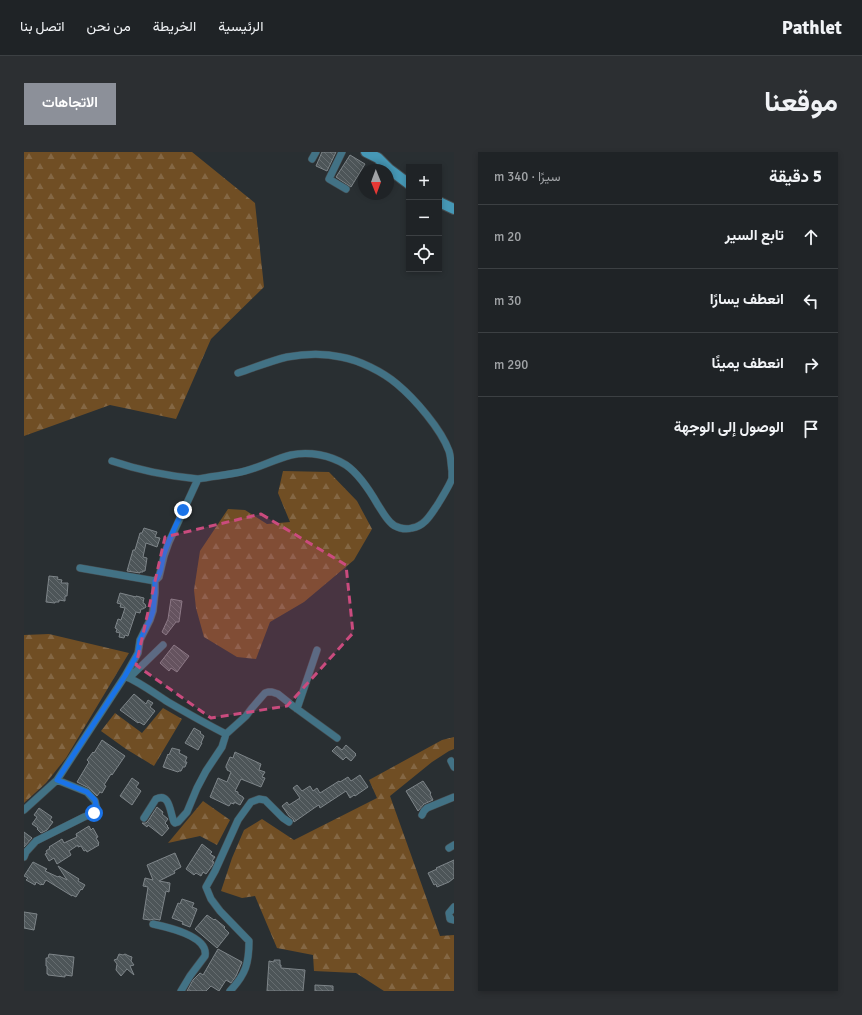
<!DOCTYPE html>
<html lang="ar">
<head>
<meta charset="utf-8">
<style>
  :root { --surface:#1f2326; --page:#2c2f32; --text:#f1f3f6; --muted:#a1a4a7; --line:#3c4043; --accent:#8c9099 }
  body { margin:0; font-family:Signika,Vazirmatn,sans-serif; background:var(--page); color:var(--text); direction:rtl }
  .controls { position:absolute; right:12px; top:12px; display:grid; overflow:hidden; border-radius:0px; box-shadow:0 2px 6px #0003 }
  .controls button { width:36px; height:36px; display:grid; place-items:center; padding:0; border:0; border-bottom:1px solid var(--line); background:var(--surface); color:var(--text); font:20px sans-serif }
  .compass { position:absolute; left:334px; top:12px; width:36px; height:36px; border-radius:50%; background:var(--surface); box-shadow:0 2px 6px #0003; rotate:179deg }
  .stop { position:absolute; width:12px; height:12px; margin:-9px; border:3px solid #1a73e8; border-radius:50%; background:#fff }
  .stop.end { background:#1a73e8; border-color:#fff; box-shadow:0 1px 4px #0008 }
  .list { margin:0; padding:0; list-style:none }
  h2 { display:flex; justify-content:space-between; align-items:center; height:52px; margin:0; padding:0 16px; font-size:17px }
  h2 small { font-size:13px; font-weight:400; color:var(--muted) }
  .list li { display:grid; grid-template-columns:26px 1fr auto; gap:12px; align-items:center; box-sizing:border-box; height:64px; padding:0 16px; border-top:1px solid var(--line) }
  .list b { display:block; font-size:15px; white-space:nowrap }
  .list em { font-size:13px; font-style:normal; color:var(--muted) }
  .icon { flex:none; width:22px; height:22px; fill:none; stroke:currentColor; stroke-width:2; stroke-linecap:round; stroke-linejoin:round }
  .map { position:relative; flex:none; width:430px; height:839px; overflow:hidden; direction:ltr; border-radius:0px }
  header { display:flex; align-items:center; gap:24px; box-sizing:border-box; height:56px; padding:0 20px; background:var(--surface); border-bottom:1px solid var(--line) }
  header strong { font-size:19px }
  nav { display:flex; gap:22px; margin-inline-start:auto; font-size:14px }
  .intro { display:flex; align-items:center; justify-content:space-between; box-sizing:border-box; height:96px; padding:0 24px }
  h1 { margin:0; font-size:28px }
  .button { padding:10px 18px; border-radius:0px; background:var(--accent); color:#fff; font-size:14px; font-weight:700 }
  main { display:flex; gap:24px; padding:0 24px }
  aside { flex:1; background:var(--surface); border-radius:0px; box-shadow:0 2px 6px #0003 }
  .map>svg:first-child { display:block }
  .forest { fill:url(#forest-firs) }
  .building { fill:url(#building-back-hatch); stroke:#7e8589 }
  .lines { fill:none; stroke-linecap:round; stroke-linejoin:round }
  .street-casing { stroke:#464c4f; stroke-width:8 }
  .secondary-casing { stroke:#464c4f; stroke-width:12 }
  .street { stroke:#427285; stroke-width:7 }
  .secondary { stroke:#4698b6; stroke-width:10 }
  .route { stroke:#1a73e8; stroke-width:5 }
  .marked { fill:#ca4b7e; fill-opacity:0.2; stroke:#ca4b7e; stroke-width:3; stroke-dasharray:8 5; stroke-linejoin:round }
</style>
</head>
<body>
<header>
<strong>Pathlet</strong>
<nav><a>الرئيسية</a><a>الخريطة</a><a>من نحن</a><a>اتصل بنا</a></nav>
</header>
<div class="intro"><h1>موقعنا</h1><a class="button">الاتجاهات</a></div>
<main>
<aside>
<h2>5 دقيقة<small>سيرًا · 340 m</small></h2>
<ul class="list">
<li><svg class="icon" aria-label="ahead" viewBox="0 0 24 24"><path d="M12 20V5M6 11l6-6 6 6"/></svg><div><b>تابع السير</b></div><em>20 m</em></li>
<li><svg class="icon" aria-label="left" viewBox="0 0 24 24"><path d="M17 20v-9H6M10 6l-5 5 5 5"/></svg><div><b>انعطف يسارًا</b></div><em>30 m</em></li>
<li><svg class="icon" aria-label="right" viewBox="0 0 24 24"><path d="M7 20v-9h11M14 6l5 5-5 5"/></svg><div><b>انعطف يمينًا</b></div><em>290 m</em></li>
<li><svg class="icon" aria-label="arrive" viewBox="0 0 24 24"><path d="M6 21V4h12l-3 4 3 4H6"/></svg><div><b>الوصول إلى الوجهة</b></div></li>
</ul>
</aside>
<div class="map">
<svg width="430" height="839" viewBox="0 0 430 839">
  <defs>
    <pattern id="forest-firs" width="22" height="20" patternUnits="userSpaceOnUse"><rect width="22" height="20" fill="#704e24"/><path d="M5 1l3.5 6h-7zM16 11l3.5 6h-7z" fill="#846744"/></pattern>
    <pattern id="building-back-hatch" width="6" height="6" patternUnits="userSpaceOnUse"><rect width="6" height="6" fill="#4d5558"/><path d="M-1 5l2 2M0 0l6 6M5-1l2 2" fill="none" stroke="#666d70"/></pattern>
  </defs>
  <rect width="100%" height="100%" fill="#292f32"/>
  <path class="forest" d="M0 0H168L231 51 240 135 187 187 152 267 86 253 0 284Z
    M259 319 305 320 333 349 348 377 330 408 280 450 246 470 232 507 213 505 180 485 172 456 170 438 176 399 204 357 221 358 243 372 266 370 254 341Z
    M25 482 105 501 42 606 22 631 0 651V483Z
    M139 556 158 567 130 614 102 597 77 579 91 561 118 581Z
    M430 585V597L425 599 408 610 366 644 416 784 430 783V839H360L332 821 290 819 289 803 253 796 231 744 218 746 197 739 208 706 220 678 238 667 270 688 353 646 345 628 418 588Z
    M179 649 206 668 193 693 176 684 144 691Z"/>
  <path class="building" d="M298 0H312L303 19 292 14Z
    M326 3 341 12 327 35 312 25Z
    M120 376 133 380 131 385 136 386 133 395 122 391 119 405 123 406 121 419H119V420H116V421L103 419 109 398H111L116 381H118Z
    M25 424 34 425 33 427 38 428 37 431H44L43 444H41V449L35 448V450H31V451L22 450Z
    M96 441 112 445V444L120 446 119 451 121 452 122 455 119 457H117L116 461 112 460 104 484 101 483 100 486 95 485 96 481 92 480 93 477 91 476 94 467 97 468 101 456 96 455 97 452 93 451Z
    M147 447 158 449 155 470H152L142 483 138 480 144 467Z
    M150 493 165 504 153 520 147 516 145 519 136 511Z
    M110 542 122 552 124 548 129 551 126 555 131 559 120 573 115 570 114 571 96 558Z
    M170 576 177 580 176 581 180 584 177 591H178L174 598 161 591Z
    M78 588 101 604 88 623 87 622 80 633 82 634 78 641 76 640 73 644 65 636 53 630 65 610 63 608 69 600 70 601Z
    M322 593 332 602 331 603H332L327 609 322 605 319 608 308 599 313 594 318 598Z
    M148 596 156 598 155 601 163 605 161 610H163L161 615H159L157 619H155L154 620 139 615 144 602 145 603Z
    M211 600 237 612 235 618 241 620 238 625 241 626 237 635 217 627 211 639 214 640V642L219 645V646H220L216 653 210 650V652L207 651 205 654 186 645 194 626 203 630 207 620 203 618V616H202V614L206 605 209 606Z
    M336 623 344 635 331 644 330 643 326 646 322 639 296 656 295 653 293 654 270 670 269 667 265 664 258 654 263 650 265 653 276 646 269 636 273 633 278 639 286 634 289 639 293 636 296 641 315 629 316 630 324 625 327 629Z
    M108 626 115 631 112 635 117 639 108 653 96 644Z
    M399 629 407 641 406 642 409 648 400 652 394 659 382 639Z
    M133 655 139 660 138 662 144 667 141 671 144 674 143 675 145 676 138 684 124 673 123 675 118 671H122L124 669Z
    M15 656 28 665 26 668 29 670 23 678 17 681 13 677 14 676 8 672 13 665 10 663Z
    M65 674 67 678 69 676 74 685 72 686 75 691 74 692 75 693 63 700 62 698 60 699 57 694 54 695V693L45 699 47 703 33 712 30 706 25 709 21 702 23 701 22 699 26 696 25 695 38 687 40 691 42 690 53 685 52 682Z
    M0 680 8 686 0 695Z
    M178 692 188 700 186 702 191 705 188 709 190 710 188 714 182 722 179 720 177 724 172 721 170 723 162 717Z
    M151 701 157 715 150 719 151 721 135 729 146 731 145 740 142 739 136 768 130 767 126 768 119 767 124 735 119 734 121 726 129 728 123 713Z
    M430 708V726L425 730 413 735 412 732 410 733 404 721 413 717 412 716Z
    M9 710 23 717 21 719 34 725 35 724 43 728 34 714 55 727 54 729 61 733 58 738 57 737 52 745 48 743V744L22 728 19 733 18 732 17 733 12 730 11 733 2 728 4 726 0 724Z
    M158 747 170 751 168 755 173 757 166 775 158 772 159 770 148 766 154 751 156 752Z
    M0 760 13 762 10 778 0 776Z
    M183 763 190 768 191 767 201 775 200 776 205 781 193 796 171 777Z
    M194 797 218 810 212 824 207 831 202 828 195 839 187 834 182 839H163L169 828 176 821 179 823Z
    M25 802 50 805 48 824 41 823V825L24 823V822H23V814H22V806H24Z
    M95 802 99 803 101 802 105 804 108 805 107 809 110 813 106 814 110 823 103 817 97 824 92 818 93 812 90 808 93 807Z
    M250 808H256V813H257V816L281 818 279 839H243L245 809 250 810Z
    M291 833 309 834V839H291Z"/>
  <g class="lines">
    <defs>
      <path id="street" d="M318 0 305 27 322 37
        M288 7 292 0
        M88 309C117 319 144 324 174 327
        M56 416 131 429
        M101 524C117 531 130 541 144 550 163 561 182 572 202 582
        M105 526 139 493
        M273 557 293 498
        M427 609 430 615
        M0 658 33 628 101 524 114 501 116 488 126 468 129 459 131 441V429L135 425 140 404 145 390 174 327C189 324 206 323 221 319 237 315 251 307 267 303 285 299 306 303 322 313 335 322 346 339 354 353 358 359 361 365 366 370 371 376 381 378 388 376 401 374 407 362 414 352 417 347 427 331 428 326 428 324 428 321 428 319 427 313 427 305 425 299 417 277 391 247 373 232 359 220 335 208 317 205 299 201 280 202 263 205 246 209 230 216 214 221
        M398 663 400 659 403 656 430 645
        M120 666 132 647C146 640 146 661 150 670L151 671 154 670 163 660 173 636 182 619 198 595 202 582 222 564 228 556 241 541 244 540H248L254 542 269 554 313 586
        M425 696 430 693
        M0 705 2 700 12 689 60 665 70 661 73 658 71 649 63 640 33 628
        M430 755 425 761 426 767 430 768
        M129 772C143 775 185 784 181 804L166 824 157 839
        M206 839C222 822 225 811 225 789L196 759 187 747 182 735 191 719 214 668 227 650 235 647 241 648 259 666 265 670"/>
      <path id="secondary" d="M342 0 354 6 365 17 385 32
        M415 50 430 57"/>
    </defs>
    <use href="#street" class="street-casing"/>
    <use href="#secondary" class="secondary-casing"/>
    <use href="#street" class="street"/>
    <use href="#secondary" class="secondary"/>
  </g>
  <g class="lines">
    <path class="route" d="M70 661 73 658 71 648 63 640 33 628 101 524 114 501 116 488 126 468 129 459 131 441V429C138 422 137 411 140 402 145 387 152 373 159 358"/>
  </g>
  <path class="marked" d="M237 362 322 413 329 481 263 554 187 566 112 513 141 385Z"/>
</svg>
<div class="controls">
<button>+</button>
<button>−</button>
<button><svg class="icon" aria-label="locate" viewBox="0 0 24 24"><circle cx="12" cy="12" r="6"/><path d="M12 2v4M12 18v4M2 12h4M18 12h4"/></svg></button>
</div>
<svg class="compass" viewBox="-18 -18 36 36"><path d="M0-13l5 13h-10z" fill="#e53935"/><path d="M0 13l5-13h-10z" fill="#a1a4a7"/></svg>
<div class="stop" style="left:70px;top:661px"></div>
<div class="stop end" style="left:159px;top:358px"></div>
</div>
</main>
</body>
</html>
